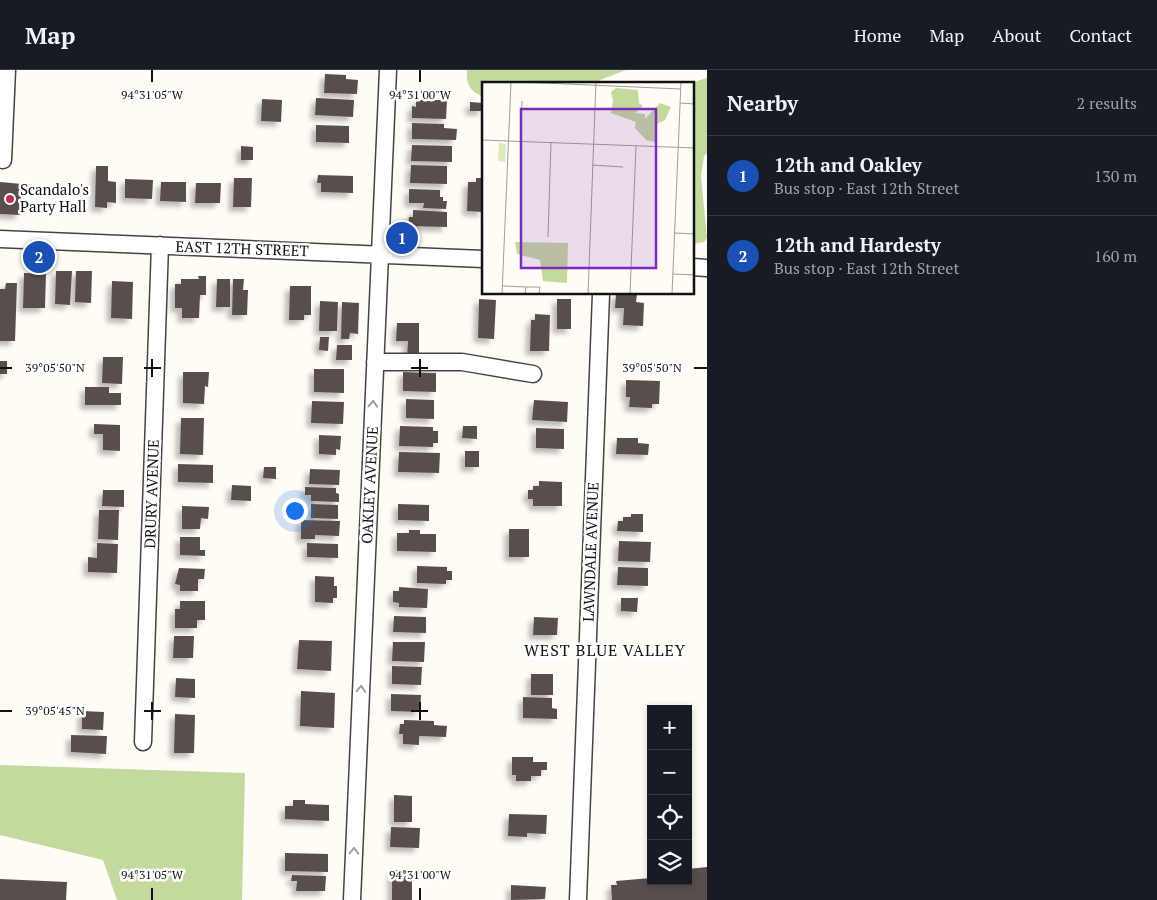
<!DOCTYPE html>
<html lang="en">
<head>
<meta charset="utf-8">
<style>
  :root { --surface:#171b24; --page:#242831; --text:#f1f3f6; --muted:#9ea1a6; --line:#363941; --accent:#d99aaa }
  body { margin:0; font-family:"PT Serif",serif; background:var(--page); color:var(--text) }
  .controls { position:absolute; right:15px; bottom:15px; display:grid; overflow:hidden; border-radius:0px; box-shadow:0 2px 8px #0003 }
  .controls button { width:45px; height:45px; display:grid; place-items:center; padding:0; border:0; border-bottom:1px solid var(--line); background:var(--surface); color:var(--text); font:25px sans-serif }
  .you { position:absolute; left:294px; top:440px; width:18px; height:18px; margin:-12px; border:4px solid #fff; border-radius:50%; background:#1a73e8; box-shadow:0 0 0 8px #1a73e833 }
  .badge { display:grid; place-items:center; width:32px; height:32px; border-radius:50%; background:var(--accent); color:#fff; font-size:16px; font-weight:700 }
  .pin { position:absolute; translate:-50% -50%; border:2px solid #fff; box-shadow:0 1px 5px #0006 }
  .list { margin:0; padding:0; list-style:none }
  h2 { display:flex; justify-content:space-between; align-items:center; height:65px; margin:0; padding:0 20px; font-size:21px }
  h2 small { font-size:16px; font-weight:400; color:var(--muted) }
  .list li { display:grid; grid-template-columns:32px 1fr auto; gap:15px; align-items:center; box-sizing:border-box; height:80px; padding:0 20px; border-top:1px solid var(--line) }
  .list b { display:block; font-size:19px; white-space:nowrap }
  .list p { margin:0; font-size:16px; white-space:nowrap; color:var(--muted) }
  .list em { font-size:16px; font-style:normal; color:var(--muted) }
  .icon { flex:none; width:28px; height:28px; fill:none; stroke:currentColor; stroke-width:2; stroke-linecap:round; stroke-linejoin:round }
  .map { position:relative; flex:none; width:707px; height:830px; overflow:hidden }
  header { display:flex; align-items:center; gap:30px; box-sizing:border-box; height:70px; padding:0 25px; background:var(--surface); border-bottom:1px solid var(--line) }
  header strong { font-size:24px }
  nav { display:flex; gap:28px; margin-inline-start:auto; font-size:18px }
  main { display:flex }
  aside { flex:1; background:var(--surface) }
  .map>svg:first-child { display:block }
  .forest { fill:#c3d99e }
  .building { fill:#59504d; filter:url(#shadow) }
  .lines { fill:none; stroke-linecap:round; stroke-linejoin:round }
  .minor-casing { stroke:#444; stroke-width:19 }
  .minor { stroke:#fff; stroke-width:16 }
  .oneway { stroke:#a0a0a0 }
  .ticks { fill:none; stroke:#111; stroke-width:2 }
  .poi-dot { fill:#bc2d4e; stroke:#fff; stroke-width:2 }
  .labels { text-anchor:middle; stroke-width:5; stroke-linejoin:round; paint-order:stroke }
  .poi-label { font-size:15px; fill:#111; stroke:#fff; text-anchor:start }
  .street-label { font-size:15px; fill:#111; stroke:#fff }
  .neighbourhood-label { font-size:16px; letter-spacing:1px; fill:#111; stroke:#fff }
  .inset-road { fill:none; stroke:#a09d9a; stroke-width:1 }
  .view { fill:#7b2cbf; fill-opacity:0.15; stroke:#7b2cbf; stroke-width:2.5 }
  .inset-edge { fill:none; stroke:#111; stroke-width:2.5 }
  .ticks-label { font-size:12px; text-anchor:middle; fill:#111; stroke:#fff; stroke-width:5; stroke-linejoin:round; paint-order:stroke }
</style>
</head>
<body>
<header>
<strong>Map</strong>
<nav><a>Home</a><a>Map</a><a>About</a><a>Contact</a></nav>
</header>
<main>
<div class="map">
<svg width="707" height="830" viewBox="0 0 707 830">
  <defs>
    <filter id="shadow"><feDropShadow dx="-4.5" dy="4.5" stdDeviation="2.5" flood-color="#0004"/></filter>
  </defs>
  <rect width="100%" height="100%" fill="#fffbf5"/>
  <path class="forest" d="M467 0H626L600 10 599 14H483V27C470 21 466 15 467 0Z
    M707 8V83L704 86 701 106 707 168 704 172 693 174V14H687Z
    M0 695 245 703 242 830H117L103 790 0 765Z"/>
  <path class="building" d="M325 4 346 5V9L358 10 357 24 324 23Z
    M316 28 354 30 353 47 315 45Z
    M262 29 282 30 281 52 261 51Z
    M416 30H447L446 49 412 48V36L416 37Z
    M470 32 483 33V41H470Z
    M412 53 444 54V58L457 59 456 70 412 69Z
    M316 55 349 56V73L316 72Z
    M412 75 452 76V92L411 91Z
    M241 76 253 77V90H241Z
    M411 95 447 96V114L410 113Z
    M96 96H108V111L116 112V133L107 132V138L95 137Z
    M318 105 353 106V123L321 122V113H317Z
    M234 108H252L251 137H233Z
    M476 108H483V142L467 141 468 112H476Z
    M125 109 153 110 152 129 125 128Z
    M0 112 22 114 20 145 0 144Z
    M161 112H186V132L160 131Z
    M196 113H221L220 133H195Z
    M409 119 440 120V127H443V131H447L446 139 423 138 424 133H409Z
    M413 140 447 142V157L408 156 409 147H413Z
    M56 201H72L70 235 55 234Z
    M76 201H92L91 233 75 232Z
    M24 203 46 204 45 238H23Z
    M198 206H206V225H200L199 248H182V238H175V214H181V209H199Z
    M217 209H230V237H216Z
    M233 209H244L243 220H248L247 245H232Z
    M112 211 133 212 132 249 111 248Z
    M6 213H17L15 271H0V219H5Z
    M290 216H311V245H304V250H289Z
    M616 224H637L636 232 644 233 643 256 623 255 624 238H615Z
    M479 229 496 230 494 269 478 268Z
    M557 229H571V259H557Z
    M320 231 338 232 337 261H319Z
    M342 232 359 233 358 264 350 263 349 269H341Z
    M535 244 550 245 549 281H530L531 250H535Z
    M397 253H419V288H407L408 271H396Z
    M320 267H329L328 281 319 280Z
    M337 275H352V290H336Z
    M103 287H123L122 314 102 313Z
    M0 291H7V304H0Z
    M314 299H344V323L314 322Z
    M183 302H209L208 317 205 316 204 334 183 333Z
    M403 302 436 303V322L403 321Z
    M626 310 660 311 659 334H652V338L629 337 630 327H626Z
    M85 317H109V323H121V335H85Z
    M406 329 434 330V349L406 348Z
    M534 330 568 332 567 352 532 350Z
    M312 331 344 332 343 354 311 353Z
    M181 348H204L203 385 180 384Z
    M94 354 120 355V381L103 380V364H94Z
    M400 356 433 357V361H438V373H433V377L399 376Z
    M463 356H477V369L462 368Z
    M536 358 564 359V379L536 378Z
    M319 365 341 366 340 380 336 379V385L319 384Z
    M617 368H638V373L649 374 648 385 616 384Z
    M465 381H479V397H465Z
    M399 382 440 383 439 403 398 402Z
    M178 394 213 395V413L178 412Z
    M264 397H276V409L263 408Z
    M310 399 340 400 339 415 309 414Z
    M539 411 562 412V436H533V429H528V420H533V416H539Z
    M232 415 251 416V431L231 430Z
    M305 417 336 418V423L339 424V432L311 431V425H305Z
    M103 420H124V437L102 436Z
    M311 434 338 435V449L311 448Z
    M398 434 429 435V451L398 450Z
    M182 436 209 437 208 449 201 448 200 459H182Z
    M99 440H119L118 470 98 469Z
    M631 444H643V462L617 461 618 451H623V447H631Z
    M301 450 340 451 339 466 315 465V469H301Z
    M509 459H529V487H509Z
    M409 460H420V464H436V482L397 481V463H409Z
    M180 467H200V480H205V486L180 485Z
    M619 471 651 472 650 492 618 491Z
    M97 473 118 474 117 503 88 502V487L97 488Z
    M307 473 338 474V488L307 487Z
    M417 496 447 497V501H452V510H446V514L417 513Z
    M618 497 648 498V516L617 515Z
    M179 498 205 499 204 509H198V521H180V515L175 514Z
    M315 506 334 507V516H337V528H333V533L315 532Z
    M399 517 428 519 427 538 399 537V533L393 532V521H399Z
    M621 528H638L637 542 621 541Z
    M180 531H205V550H197V558H175V539H180Z
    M394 546 426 547V563L393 562Z
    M534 547 558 548 557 565H533Z
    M174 566H194L193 588H173Z
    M299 570 332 571 331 601 297 599Z
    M393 572H425L424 592 392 591Z
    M392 596 422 597 421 615 392 614Z
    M531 604H553V625H531Z
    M176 608 195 609V628L175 627Z
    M301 621 335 623 334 658 300 656Z
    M391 624 421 625 420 642 391 641Z
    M523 627 552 628V638L557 639V649L523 648Z
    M82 641 104 642 103 660 82 659Z
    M175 644 195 645 194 683H174Z
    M404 650 434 651V655L447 656 446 667 419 666V675L403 674V664H399L400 654H404Z
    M71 665 107 666 106 684 71 682Z
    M512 687H533V692H547V700H541V706H531V711H516V705H512Z
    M394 725 412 726V752H394Z
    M293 730H305V734L329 735V751L285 749V736H293Z
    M509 744 547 745 546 764 527 763V767L508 766Z
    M391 757 420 758 419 778 390 777Z
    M285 783 328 784V802L285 801Z
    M707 797V830H612L611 815H617L616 811 651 808V811H688V799Z
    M392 800H412V830H392Z
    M292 805 326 806 325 821H296L297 811H291Z
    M0 809 67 812 66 830H0Z
    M511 815 546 817 545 829 511 830Z"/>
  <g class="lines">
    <defs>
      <path id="minor" d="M3 90 7 0
        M0 169 483 189
        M693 197 707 198
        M375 292H462L533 304
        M143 672 160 175
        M352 830 388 0
        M578 830 601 224"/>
    </defs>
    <use href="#minor" class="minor-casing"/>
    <use href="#minor" class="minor"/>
  </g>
  <defs><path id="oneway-chevron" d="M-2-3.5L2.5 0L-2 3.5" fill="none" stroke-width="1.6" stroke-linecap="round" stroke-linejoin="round" transform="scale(1.25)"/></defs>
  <g class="oneway">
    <use href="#oneway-chevron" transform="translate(373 334) rotate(-87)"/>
    <use href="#oneway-chevron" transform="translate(361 619) rotate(-87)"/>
    <use href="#oneway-chevron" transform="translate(354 781) rotate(-88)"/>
  </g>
  <path class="ticks" d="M152 0V12M420 0V12M152 289V307M420 289V307M0 298H12M144 298H161M411 298H428M694 298H707M152 632V650M420 632V650M0 641H12M144 641H161M411 641H428M152 818V830M420 818V830"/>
  <circle class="poi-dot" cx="10" cy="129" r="5"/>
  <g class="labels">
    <g class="poi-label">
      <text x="20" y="125">Scandalo's<tspan x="20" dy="17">Party Hall</tspan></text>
    </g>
    <g class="street-label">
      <text transform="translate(242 179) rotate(2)" y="5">EAST 12TH STREET</text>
      <text transform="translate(370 415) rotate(-87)" y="5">OAKLEY AVENUE</text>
      <text transform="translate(152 424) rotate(-88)" y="5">DRURY AVENUE</text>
      <text transform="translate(591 482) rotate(-88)" y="5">LAWNDALE AVENUE</text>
    </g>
    <g class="neighbourhood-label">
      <text x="605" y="586">WEST BLUE VALLEY</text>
    </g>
  </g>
  <g transform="translate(482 12)">
    <rect width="212" height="212" fill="#fffbf5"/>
    <path d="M17 61 24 62 23 80 16 79Z" fill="#dce9bf"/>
    <path d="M134 6 156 8 157 21 161 24 153 31 163 32V37L178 21 189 25 183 38 173 43V60L164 58 153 46 154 40 129 31 131 19 129 10ZM33 160 86 161 85 201 61 199 58 178 35 172Z" fill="#c3d99e"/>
    <path class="inset-road" d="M38 0 199 7M198 21 213 22M39 44 40 19M0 58 213 66M110 83 141 85M193 151 213 152M66 155 69 60M191 192 213 193M21 204 44 205 43 212M44 205H58L57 212M20 212 29 0M106 212 114 0M148 212 154 64M190 212 199 0"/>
    <path class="view" d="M39 27H174V186H39Z"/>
    <rect width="212" height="212" class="inset-edge"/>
  </g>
  <g class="ticks-label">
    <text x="152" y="29">94°31'05"W</text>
    <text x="420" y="29">94°31'00"W</text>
    <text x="55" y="302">39°05'50"N</text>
    <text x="652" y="302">39°05'50"N</text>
    <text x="55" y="645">39°05'45"N</text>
    <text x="152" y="809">94°31'05"W</text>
    <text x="420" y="809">94°31'00"W</text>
  </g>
</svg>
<div class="controls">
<button>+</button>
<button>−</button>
<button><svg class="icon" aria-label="locate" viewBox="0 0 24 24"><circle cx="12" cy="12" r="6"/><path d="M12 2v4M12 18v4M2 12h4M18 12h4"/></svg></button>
<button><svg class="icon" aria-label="layers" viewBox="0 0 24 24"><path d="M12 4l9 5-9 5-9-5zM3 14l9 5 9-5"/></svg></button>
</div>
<div class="you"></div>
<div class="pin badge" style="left:402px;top:168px;background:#1a4fb4">1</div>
<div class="pin badge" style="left:39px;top:187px;background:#1a4fb4">2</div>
</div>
<aside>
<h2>Nearby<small>2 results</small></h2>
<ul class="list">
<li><span class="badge" style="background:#1a4fb4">1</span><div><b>12th and Oakley</b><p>Bus stop · East 12th Street</p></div><em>130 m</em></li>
<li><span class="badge" style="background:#1a4fb4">2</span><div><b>12th and Hardesty</b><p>Bus stop · East 12th Street</p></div><em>160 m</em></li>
</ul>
</aside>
</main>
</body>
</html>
